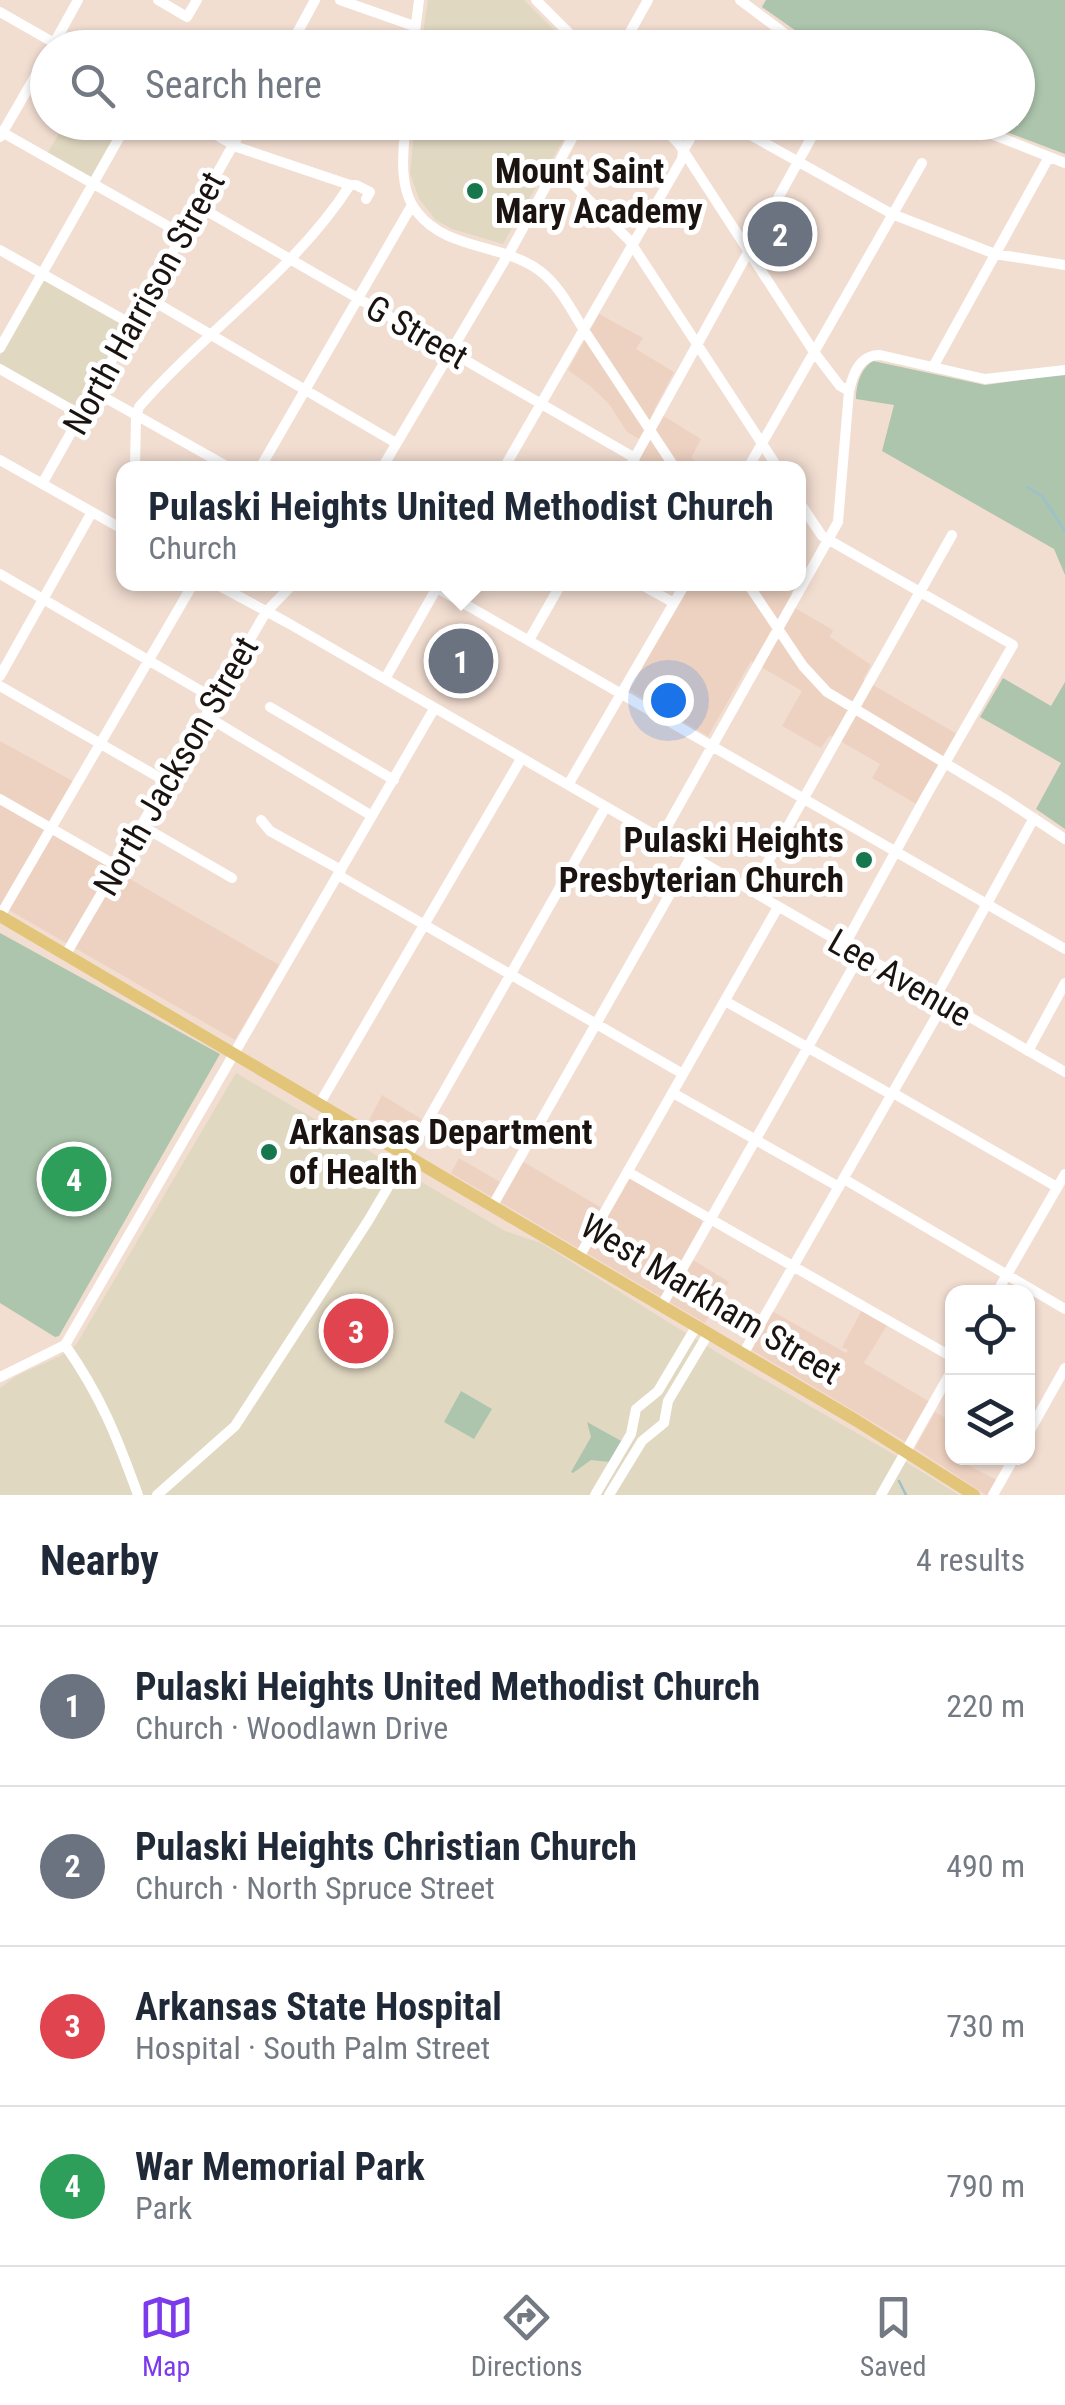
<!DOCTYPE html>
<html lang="en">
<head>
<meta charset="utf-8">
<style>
  :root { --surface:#fff; --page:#f2f2f3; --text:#1f2937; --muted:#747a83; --line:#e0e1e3; --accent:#7c3aed }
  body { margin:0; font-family:"Roboto Condensed",sans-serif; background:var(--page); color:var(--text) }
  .controls { position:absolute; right:30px; bottom:30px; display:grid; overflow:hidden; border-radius:20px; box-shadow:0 2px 8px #0004 }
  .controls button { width:90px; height:90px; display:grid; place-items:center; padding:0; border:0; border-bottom:2px solid var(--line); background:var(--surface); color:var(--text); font:50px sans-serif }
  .you { position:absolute; left:668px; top:700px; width:35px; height:35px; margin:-25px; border:8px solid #fff; border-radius:50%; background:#1a73e8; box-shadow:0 0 0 15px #1a73e833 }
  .badge { display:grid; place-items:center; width:65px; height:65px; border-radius:50%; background:var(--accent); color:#fff; font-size:32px; font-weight:700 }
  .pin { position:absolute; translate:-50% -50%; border:5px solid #fff; box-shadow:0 2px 10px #0006 }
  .popup { position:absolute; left:116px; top:461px; width:690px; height:130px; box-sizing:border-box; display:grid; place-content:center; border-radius:20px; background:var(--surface); filter:drop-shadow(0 2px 8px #0005); font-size:32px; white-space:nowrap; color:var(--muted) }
  .popup b { font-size:38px; color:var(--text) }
  .popup::after { content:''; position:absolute; left:50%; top:100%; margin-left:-20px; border:20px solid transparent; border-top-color:var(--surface) }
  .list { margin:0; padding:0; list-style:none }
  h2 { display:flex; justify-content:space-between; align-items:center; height:130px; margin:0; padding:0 40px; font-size:42px }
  h2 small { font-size:32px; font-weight:400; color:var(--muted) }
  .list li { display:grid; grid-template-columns:65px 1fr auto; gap:30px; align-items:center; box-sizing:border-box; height:160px; padding:0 40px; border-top:2px solid var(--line) }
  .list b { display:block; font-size:38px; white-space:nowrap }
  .list p { margin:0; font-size:32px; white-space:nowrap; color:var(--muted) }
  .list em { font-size:32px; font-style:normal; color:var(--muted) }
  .icon { flex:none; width:55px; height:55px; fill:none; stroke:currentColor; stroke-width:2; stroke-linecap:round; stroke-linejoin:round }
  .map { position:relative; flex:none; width:1065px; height:1495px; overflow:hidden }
  .search { position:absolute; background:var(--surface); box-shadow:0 2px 8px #0004; left:30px; right:30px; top:30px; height:110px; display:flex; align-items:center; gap:25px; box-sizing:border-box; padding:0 35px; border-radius:55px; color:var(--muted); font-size:38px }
  .sheet { height:770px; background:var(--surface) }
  nav { display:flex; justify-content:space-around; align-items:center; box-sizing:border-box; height:140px; border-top:2px solid var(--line); background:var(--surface); font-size:28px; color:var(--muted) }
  nav a { display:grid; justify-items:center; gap:5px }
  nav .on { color:var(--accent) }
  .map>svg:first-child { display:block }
  .built { fill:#eed2c1 }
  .education { fill:#e1d8c2 }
  .green { fill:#adc5ad }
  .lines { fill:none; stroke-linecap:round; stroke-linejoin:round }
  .stream { stroke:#9bc2ca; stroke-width:2.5 }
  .minor { stroke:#fff; stroke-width:10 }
  .major { stroke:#e2c578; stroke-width:12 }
  .poi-dot { fill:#16764c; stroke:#fff; stroke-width:4 }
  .labels { text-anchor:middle; stroke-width:10; stroke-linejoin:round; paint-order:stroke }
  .poi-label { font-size:35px; font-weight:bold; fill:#1a130f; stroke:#fff; text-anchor:start }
  .street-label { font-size:35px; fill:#1a130f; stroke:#fff }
</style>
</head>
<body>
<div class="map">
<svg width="1065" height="1495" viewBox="0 0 1065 1495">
  <rect width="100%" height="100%" fill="#f2ddd1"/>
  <path class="built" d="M599 314 643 338 636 349 674 372 654 410 701 439 691 458 707 468H623L639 439 627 432 609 404 590 386 568 370Z
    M684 584H790L795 608 833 630 830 637 871 665 863 679 957 734 918 805 872 778 880 764 830 735 821 748 782 726 802 691 751 661 708 736 628 689Z
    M0 741 73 781 48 823 0 794Z
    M0 804 279 965 235 1040 0 905Z
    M382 1095 423 1120 407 1148 367 1124Z
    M459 1158 507 1186 522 1161 607 1211 629 1176 702 1219V1224L685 1255 729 1282 705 1323 451 1173Z
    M862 1310 888 1324 864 1363 930 1402 906 1442 752 1350 772 1311 846 1353 848 1350 842 1347Z
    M935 1412 952 1422V1458H958V1460L997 1480 989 1495H986L915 1448Z"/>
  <path class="education" d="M428 0H524L571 47H421Z
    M65 123H123L91 179 47 154Z
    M415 123V122L573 123 503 244 452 229 436 220 419 199 410 173Z
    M43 280 126 327 79 409 0 364V356Z
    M236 1073 505 1231 541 1243 723 1356 893 1454 959 1495H0V1388L16 1376 60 1356 76 1345Z"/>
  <path class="green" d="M766 0H1065V154L983 123 1018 122V48L819 47 762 7Z
    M873 361 985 385 1065 374V575L1054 549 882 451 894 405 856 399C856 385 861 368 873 361Z
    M1003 678 1051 706 1065 682V829L1036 809 1061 763 980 717Z
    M0 933 220 1054 59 1336 55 1337 0 1303Z
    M461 1391 492 1409 474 1439 444 1422Z
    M587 1422 623 1442 610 1462 591 1460 573 1473 571 1472 591 1437Z"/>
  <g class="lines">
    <path class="stream" d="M1027 487 1042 496 1065 531
      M899 1481 906 1495"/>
    <path class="minor" d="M158 0 187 17 197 0
      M340 0 414 26
      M536 0 584 48
      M740 0 804 48
      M0 12 63 48
      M52 47 78 0
      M289 48 315 0
      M413 48 419 0
      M621 48 648 0
      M193 122 237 147 350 185H356L370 192 366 199
      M406 122C403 150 398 189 417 212 447 251 503 243 540 271 561 287 572 312 586 333 616 378 645 423 675 468
      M658 122 679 144 814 352 840 386 849 391
      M727 122 892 214 995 254 1065 265
      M961 122 1065 163
      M0 131 182 234
      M0 137 48 54
      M557 168 629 240 778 468
      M198 206 635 458
      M0 250 133 325
      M148 298 396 443
      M0 348 128 122
      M933 367 1049 157
      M0 369 81 415
      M95 392 230 468
      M0 460 124 530
      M135 468 136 416 139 407C206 330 295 271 350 185
      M260 468 412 205
      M382 468 512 248 581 122
      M504 468 682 159 683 151 700 122
      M629 468 820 122
      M748 468 922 163
      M42 484 246 122
      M798 500 822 536 1013 645 926 796 844 946
      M0 574 215 699
      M216 584 288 623 1065 1072
      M430 584 1065 949
      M640 584 674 603
      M748 584 803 666 827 692 1003 798 1065 839
      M529 640 561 584
      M0 676 92 512
      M385 679 439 584
      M0 686 167 782
      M270 707 394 780
      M206 716 372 816
      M568 785 685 584
      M0 799 117 866
      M261 820 270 831 341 870
      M142 826 232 878
      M660 839 838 522 849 391C853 373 860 355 880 355L985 379 1065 370
      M338 875 683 1074
      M751 892 952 535
      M0 916 193 584
      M66 954 266 612 293 584
      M935 998 1034 818
      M725 1001 892 1095
      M1028 1051 1065 983
      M673 1093 839 1187
      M893 1093 1057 1187
      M320 1103 521 759
      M408 1155 605 808
      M628 1172 952 1357
      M844 1179 1065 1309
      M493 1205 691 857
      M579 1257 778 907
      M997 1292 1065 1174
      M662 1305 860 955
      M65 1345 434 709
      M65 1345C101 1396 117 1437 138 1495
      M743 1354 944 1003
      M0 1377 65 1345
      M1028 1434 1065 1368
      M157 1495 235 1426 368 1221 407 1155
      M595 1495 631 1434 636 1409 658 1391 696 1327
      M609 1495 642 1441 664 1423 668 1401 708 1334
      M881 1495 952 1370
      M993 1495 1014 1458"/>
    <path class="major" d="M0 916 857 1421 974 1495"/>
  </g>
  <g class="poi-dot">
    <circle cx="475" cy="191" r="10"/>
    <circle cx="864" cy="860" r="10"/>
    <circle cx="269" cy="1152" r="10"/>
  </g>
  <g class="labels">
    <g class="poi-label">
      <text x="495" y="183">Mount Saint<tspan x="495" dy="40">Mary Academy</tspan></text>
      <text x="844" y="852" text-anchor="end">Pulaski Heights<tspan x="844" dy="40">Presbyterian Church</tspan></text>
      <text x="289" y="1144">Arkansas Department<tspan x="289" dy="40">of Health</tspan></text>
    </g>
    <g class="street-label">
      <text transform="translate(144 303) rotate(-61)" y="12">North Harrison Street</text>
      <text transform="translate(417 332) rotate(30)" y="12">G Street</text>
      <text transform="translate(176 766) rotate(-60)" y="12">North Jackson Street</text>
      <text transform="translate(900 978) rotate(30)" y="12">Lee Avenue</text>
      <text transform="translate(711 1299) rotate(31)" y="12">West Markham Street</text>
    </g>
  </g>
</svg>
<div class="controls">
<button><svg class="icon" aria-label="locate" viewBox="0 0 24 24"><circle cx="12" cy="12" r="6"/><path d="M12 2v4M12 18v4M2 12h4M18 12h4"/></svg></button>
<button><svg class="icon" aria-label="layers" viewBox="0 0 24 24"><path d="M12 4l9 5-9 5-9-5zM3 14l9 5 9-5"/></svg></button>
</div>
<div class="you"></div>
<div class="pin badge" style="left:461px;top:661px;background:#6b7280">1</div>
<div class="popup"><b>Pulaski Heights United Methodist Church</b>Church</div>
<div class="pin badge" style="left:780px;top:234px;background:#6b7280">2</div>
<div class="pin badge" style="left:356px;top:1331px;background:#e0444e">3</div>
<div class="pin badge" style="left:74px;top:1179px;background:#2e9e5b">4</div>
<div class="search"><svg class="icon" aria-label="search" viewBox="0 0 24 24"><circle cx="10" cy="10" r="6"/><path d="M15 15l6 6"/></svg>Search here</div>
</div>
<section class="sheet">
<h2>Nearby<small>4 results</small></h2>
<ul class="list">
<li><span class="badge" style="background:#6b7280">1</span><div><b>Pulaski Heights United Methodist Church</b><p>Church · Woodlawn Drive</p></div><em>220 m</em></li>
<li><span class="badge" style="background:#6b7280">2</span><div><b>Pulaski Heights Christian Church</b><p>Church · North Spruce Street</p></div><em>490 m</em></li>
<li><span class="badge" style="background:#e0444e">3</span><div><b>Arkansas State Hospital</b><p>Hospital · South Palm Street</p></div><em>730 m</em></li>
<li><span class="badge" style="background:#2e9e5b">4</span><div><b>War Memorial Park</b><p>Park</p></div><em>790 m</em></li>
</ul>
</section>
<nav>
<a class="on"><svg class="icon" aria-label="map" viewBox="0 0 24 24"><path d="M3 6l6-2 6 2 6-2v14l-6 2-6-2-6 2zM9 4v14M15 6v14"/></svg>Map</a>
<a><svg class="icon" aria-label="directions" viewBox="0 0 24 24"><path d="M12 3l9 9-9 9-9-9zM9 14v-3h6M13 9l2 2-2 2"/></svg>Directions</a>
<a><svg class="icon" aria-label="saved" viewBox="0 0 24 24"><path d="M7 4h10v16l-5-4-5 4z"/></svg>Saved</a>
</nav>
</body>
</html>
